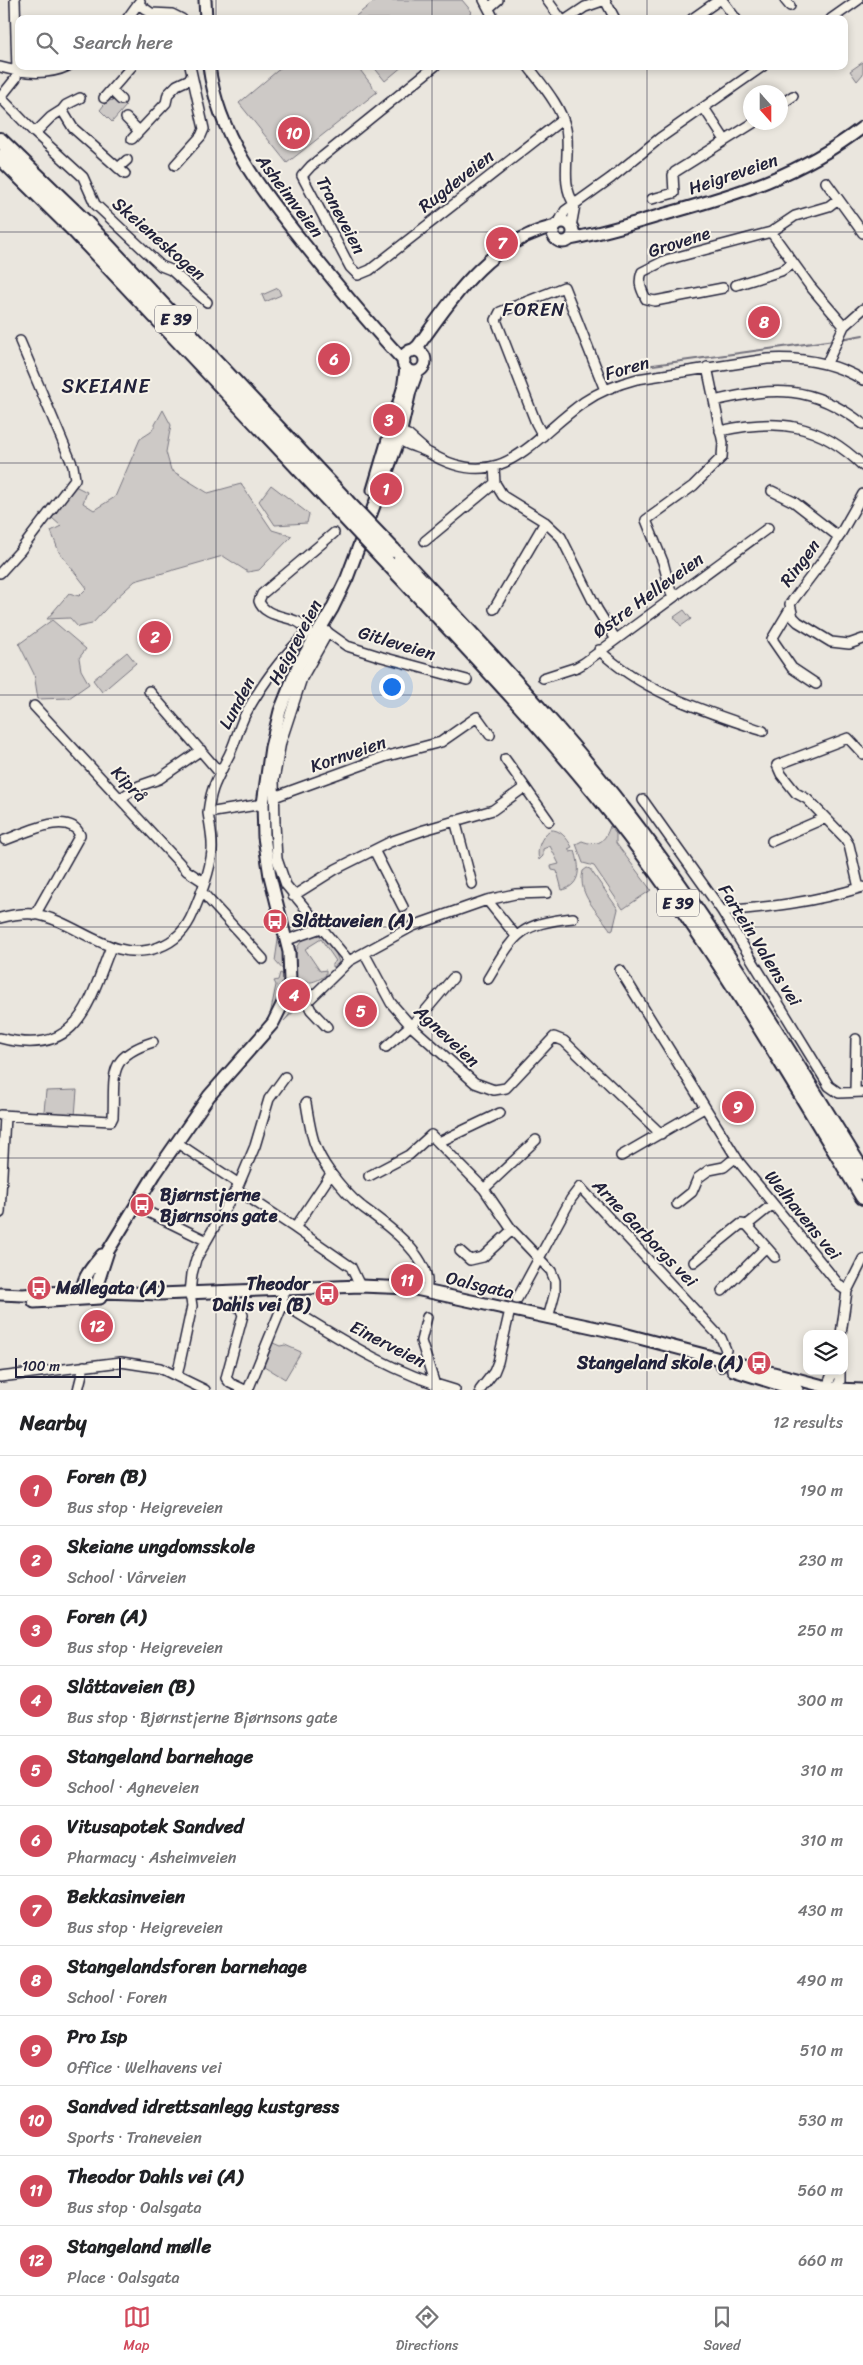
<!DOCTYPE html>
<html lang="en">
<head>
<meta charset="utf-8">
<style>
  :root { --surface:#fff; --page:#f6f6f6; --text:#202124; --muted:#757577; --line:#e0e0e0; --accent:#d1495b }
  body { margin:0; font-family:Sriracha,sans-serif; background:var(--page); color:var(--text) }
  .controls { position:absolute; right:15px; bottom:15px; display:grid; overflow:hidden; border-radius:10px; box-shadow:0 2px 8px #0003 }
  .controls button { width:45px; height:45px; display:grid; place-items:center; padding:0; border:0; border-bottom:1px solid var(--line); background:var(--surface); color:var(--text); font:25px sans-serif }
  .compass { position:absolute; left:743px; top:85px; width:45px; height:45px; border-radius:50%; background:var(--surface); box-shadow:0 2px 8px #0003; rotate:159deg }
  .scale { position:absolute; left:15px; bottom:12px; width:106px; box-sizing:border-box; padding-left:5px; border:2px solid #22223b; border-top:0; font-size:14px; line-height:18px; white-space:nowrap; color:#22223b; -webkit-text-stroke:4px #f7f3e8; paint-order:stroke }
  .you { position:absolute; left:391px; top:686px; width:18px; height:18px; margin:-12px; border:4px solid #fff; border-radius:50%; background:#1a73e8; box-shadow:0 0 0 8px #1a73e833 }
  .badge { display:grid; place-items:center; width:32px; height:32px; border-radius:50%; background:var(--accent); color:#fff; font-size:16px; font-weight:700 }
  .pin { position:absolute; translate:-50% -50%; border:2px solid #fff; box-shadow:0 1px 5px #0006 }
  .list { margin:0; padding:0; list-style:none }
  h2 { display:flex; justify-content:space-between; align-items:center; height:65px; margin:0; padding:0 20px; font-size:21px }
  h2 small { font-size:16px; font-weight:400; color:var(--muted) }
  .list li { display:grid; grid-template-columns:32px 1fr auto; gap:15px; align-items:center; box-sizing:border-box; height:70px; padding:0 20px; border-top:1px solid var(--line) }
  .list b { display:block; font-size:19px; white-space:nowrap }
  .list p { margin:0; font-size:16px; white-space:nowrap; color:var(--muted) }
  .list em { font-size:16px; font-style:normal; color:var(--muted) }
  .icon { flex:none; width:28px; height:28px; fill:none; stroke:currentColor; stroke-width:2; stroke-linecap:round; stroke-linejoin:round }
  .map { position:relative; flex:none; width:863px; height:1390px; overflow:hidden }
  .search { position:absolute; background:var(--surface); box-shadow:0 2px 8px #0003; left:15px; right:15px; top:15px; height:55px; display:flex; align-items:center; gap:12px; box-sizing:border-box; padding:0 18px; border-radius:10px; color:var(--muted); font-size:19px }
  .sheet { height:905px; background:var(--surface) }
  nav { display:flex; justify-content:space-around; align-items:center; box-sizing:border-box; height:70px; border-top:1px solid var(--line); background:var(--surface); font-size:14px; color:var(--muted) }
  nav a { display:grid; justify-items:center; gap:2px }
  nav .on { color:var(--accent) }
  .map>svg:first-child { display:block }
  .green { fill:#cdc9c6; stroke:#787680 }
  .lines { fill:none; stroke-linecap:round; stroke-linejoin:round }
  .stream { stroke:#716f7b; stroke-width:2 }
  .minor-casing { stroke:#22223b; stroke-width:12 }
  .major-casing { stroke:#22223b; stroke-width:15 }
  .highway-casing { stroke:#22223b; stroke-width:18 }
  .minor { stroke:#f7f3e8; stroke-width:9 }
  .major { stroke:#f7f3e8; stroke-width:11 }
  .highway { stroke:#f7f3e8; stroke-width:14 }
  .highway-bridge-casing { stroke:#22223b; stroke-width:18; stroke-linecap:butt }
  .highway-bridge { stroke:#f7f3e8; stroke-width:14 }
  .grid { fill:none; stroke:#22223b; stroke-width:1; stroke-opacity:0.55 }
  .labels { text-anchor:middle; stroke-width:4; stroke-linejoin:round; paint-order:stroke }
  .shield { fill:#f7f3e8; stroke:#62616f; stroke-width:1 }
  .shield-label { font-size:16px; font-weight:bold; fill:#22223b }
  .street-label { font-size:18px; fill:#22223b; stroke:#f7f3e8 }
  .poi-label { font-size:18px; font-weight:bold; fill:#22223b; stroke:#f7f3e8; text-anchor:start }
  .neighbourhood-label { font-size:19px; letter-spacing:1px; fill:#22223b; stroke:#f7f3e8 }
  .quarter-label { font-size:20px; letter-spacing:1px; fill:#22223b; stroke:#f7f3e8 }
</style>
</head>
<body>
<div class="map">
<svg width="863" height="1390" viewBox="0 0 863 1390">
  <rect width="100%" height="100%" fill="#eae6de"/>
  <filter id="ink" filterUnits="userSpaceOnUse"><feTurbulence type="fractalNoise" baseFrequency=".02" numOctaves="2"/><feDisplacementMap in="SourceGraphic" scale="10" xChannelSelector="R" yChannelSelector="G"/><feConvolveMatrix kernelMatrix="1 2 1 2 8 2 1 2 1" color-interpolation-filters="sRGB"/></filter>
  <g filter="url(#ink)">
    <path class="green" d="M376 0H462L472 12 464 19H352Z
      M863 62V74L857 81 850 71Z
      M283 66H357L377 92 287 163 239 103Z
      M373 66H403L385 81Z
      M115 100 126 106 112 122 100 110 107 101Z
      M278 288 281 295 265 302 262 295Z
      M163 410 171 425 166 452 171 470 208 493 241 484 272 530 292 536 259 570 248 572 223 556 135 581 114 600 92 624 78 627 70 618 47 619 69 593 79 596 87 588 59 552 51 531 61 526 52 518 75 486 87 492 83 503 94 510 115 497 140 439 151 432Z
      M271 485 309 514 307 523 275 525 259 501Z
      M684 610 691 619 681 626 674 617Z
      M52 620 86 649 79 658 81 670 89 684 69 698 38 699 34 674 19 644Z
      M127 652 136 663 102 692 93 680Z
      M610 826 616 834V843L651 890 623 909 594 866 583 863 576 844 582 841C598 847 605 842 610 826Z
      M550 830C560 829 567 838 572 847L568 849 570 852 575 851C580 866 582 885 562 890L557 871 552 870 551 866 559 864 550 846 543 849V856L539 860C536 849 541 837 550 830Z
      M587 868 590 869 618 909 613 930 611 931C599 912 577 896 583 871Z
      M279 933 284 952 285 972 275 961Z
      M319 935 333 946 339 962 335 967H332V964L336 961 321 939 305 949 320 971 326 970V975C316 982 306 986 296 977 296 956 291 938 319 935Z
      M280 973 284 975 281 993 269 1020 276 985 274 981 278 980Z
      M303 986H304L305 1001 284 1021 293 1010Z
      M77 1090 75 1116 46 1114 44 1111 46 1091Z
      M273 1343 280 1346 285 1345 301 1352 285 1379 264 1366Z"/>
    <g class="lines">
      <path class="stream" d="M841 339 863 335
        M617 374 624 369 834 340"/>
      <defs>
        <path id="minor" d="M484 0 494 19
          M547 0 561 19
          M722 0 736 19
          M785 0 790 6
          M138 4 151 13 172 14 182 19
          M489 8 498 0
          M127 19 140 1
          M567 19 585 7 605 0 615 19
          M692 19 719 0
          M831 19 858 0
          M435 66 311 166 302 176 350 267 358 275 370 270 563 119
          M528 66C542 85 561 106 566 129 571 153 559 184 575 205
          M0 67C22 73 47 76 68 66
          M111 90 121 100
          M0 98 16 78 17 71 15 0
          M1 98 35 133 83 177 95 204 161 266 171 270 207 302
          M104 98 132 66
          M780 105 793 96
          M704 108 725 140
          M62 110 66 105 80 98
          M126 118 139 131
          M35 133 51 117 62 110 73 128 125 174
          M132 139 166 103 168 94 177 85 192 78
          M175 165 201 136 204 129 190 66
          M118 168 127 160
          M826 182 863 233
          M652 199 674 193 673 175 675 172 755 122
          M558 224 565 211 611 178 660 138 763 66
          M571 227 575 205
          M771 232 810 286 844 326
          M736 285 781 271 793 263
          M723 288 655 301 646 299C641 289 638 283 642 272L666 260 771 232 795 216 829 206 838 199
          M827 363 844 326 863 309
          M714 401C775 387 811 384 863 424
          M396 430 408 435 424 449
          M720 431C778 418 819 423 863 466
          M396 435C405 447 418 446 429 453 502 496 531 439 584 402 600 391 618 384 637 379L767 359C801 357 833 362 863 380
          M543 436 536 423 496 320 500 312 564 287 605 390
          M495 483 503 496 545 522 561 537 597 609 615 638
          M772 491 794 502 839 537
          M863 494 833 547 790 604 793 617 798 622 831 642 849 644 863 639
          M425 541 495 483 494 467
          M0 573 20 551 75 479 73 466 20 341
          M672 596 663 562 646 520 693 486 722 457 723 443 707 367
          M494 609 545 522
          M790 609 772 639 792 668 816 684
          M323 629 347 646 382 657 467 680
          M328 632 302 678 281 742 274 780 275 824 277 859 286 885 349 961
          M599 650C644 693 705 711 763 731
          M543 678 577 667 584 663 768 528
          M149 691 219 772
          M34 706 187 871 204 882
          M505 759 525 787
          M274 797 384 757 441 742 477 717 490 735
          M121 798 139 786 159 779 201 750
          M643 800 722 911 829 1086 839 1093 863 1092
          M208 813C211 787 216 782 227 759 235 745 238 728 246 713 264 681 283 655 309 631 305 627 301 623 296 621 284 616 263 615 259 601L262 594 334 533
          M455 820 472 884
          M5 840C23 834 69 809 80 835L35 915
          M772 841 825 818
          M374 850 403 907
          M859 888 849 845 845 838 807 799 796 793 781 774 777 765 848 738 863 754
          M202 892 263 959
          M293 896 336 869 390 842 424 830 493 810 525 787 549 821
          M487 900 516 936
          M722 911C772 907 814 902 863 887
          M0 918C11 915 22 913 34 914 78 921 113 965 159 947 176 941 186 930 193 913 201 894 210 872 212 851 213 839 210 826 208 813L263 804
          M287 940 321 928
          M364 953 391 1003 411 1026 475 1083 494 1090 506 1088 554 1037 564 1041 661 1134
          M620 970 739 1162 840 1286 847 1291
          M488 979C515 934 518 924 573 918
          M327 1027 311 1010 307 1002 349 961 413 926 487 900 515 894 547 893
          M0 1038C78 1058 88 1005 111 947
          M386 1047 421 1016 453 978
          M855 1091 856 1039
          M306 1103C311 1132 312 1147 330 1172 338 1183 350 1197 361 1206 383 1222 435 1258 426 1290
          M0 1115 111 1121 113 1117C115 1075 106 1057 153 1042
          M176 1142 239 1184
          M439 1142 500 1113
          M621 1156 704 1108
          M369 1176 409 1155 431 1135 484 1189 512 1230 551 1271 555 1281V1292L548 1318
          M236 1189 295 1228 351 1267 360 1286
          M484 1189 536 1140
          M677 1204 692 1192 698 1178 709 1170 724 1167 736 1157
          M148 1212 205 1240
          M0 1213 5 1116
          M747 1225 773 1204
          M295 1228 331 1174
          M460 1251 470 1260 483 1257 512 1230
          M694 1262 741 1224 747 1225 775 1257
          M722 1291 766 1247
          M224 1292 226 1302 240 1308 243 1315 226 1378 230 1383 245 1390
          M517 1299 571 1199 580 1187 721 1338 726 1350 721 1367
          M283 1304C340 1339 390 1372 455 1390
          M427 1317 421 1341 436 1388
          M841 1334 847 1291 863 1259
          M177 1376 192 1306 190 1293 192 1274 196 1259 239 1184 255 1146 269 1099 285 1077
          M0 1377 121 1362 160 1368 205 1390
          M78 1390 84 1366
          M248 1390 283 1304 282 1290
          M480 1390 494 1372 498 1362 510 1310
          M826 1390 833 1371
          M835 1390 840 1381V1371"/>
        <path id="major" d="M205 0 206 19
          M209 66C218 137 262 191 305 245 337 285 369 324 404 361
          M553 232a10 10 0 1 1 20 0a10 10 0 1 1-20 0Z
          M570 239C601 233 632 224 662 215 738 194 799 176 863 127
          M403 361a11 11 0 1 1 22 0a11 11 0 1 1-22 0Z
          M412 351 418 346C454 296 490 241 555 226
          M373 490 403 389 406 368
          M95 1291 108 1251 155 1174 209 1096 273 1023 285 999 290 982 289 952 270 876 264 837 263 804 271 747 280 711 298 666 332 609 347 578 399 439 410 391 417 372
          M0 1294 23 1295 75 1291 159 1294 360 1286 411 1288 620 1333 835 1389 863 1390
          M85 1297C77 1282 93 1266 102 1255
          M34 1302 100 1298
          M733 1370 797 1390"/>
        <path id="highway" d="M0 140 85 222 347 502
          M0 157 75 231 342 514
          M393 550C477 641 565 731 639 830 721 939 791 1056 863 1172
          M388 563C471 651 555 739 629 835 716 949 789 1074 863 1197"/>
      </defs>
      <use href="#minor" class="minor-casing"/>
      <use href="#major" class="major-casing"/>
      <use href="#highway" class="highway-casing"/>
      <use href="#minor" class="minor"/>
      <use href="#major" class="major"/>
      <use href="#highway" class="highway"/>
      <defs>
        <path id="highway-bridge" d="M347 502 393 550
          M342 514 388 563"/>
      </defs>
      <use href="#highway-bridge" class="highway-bridge-casing"/>
      <use href="#highway-bridge" class="highway-bridge"/>
    </g>
  </g>
  <path class="grid" d="M216 0V19M432 0V19M647 0V19M216 66V1390M432 66V1390M647 66V1390M0 232H863M0 463H863M0 695H863M0 927H863M0 1158H863"/>
  <defs>
    <symbol id="bus-disc" viewBox="-11 -11 22 22"><circle r="9.5" fill="#d1495b" stroke="#f7f3e8"/><path d="M-5-6H5V4H4V6H2V4H-2V6H-4V4H-5ZM-3.5-4V0h7V-4ZM-3.5 1.2v1.5H-2V1.2ZM2 1.2v1.5H3.5V1.2Z" fill="#fff"/></symbol>
  </defs>
  <g fill-rule="evenodd">
    <use href="#bus-disc" x="261" y="907" width="28" height="28"/>
    <use href="#bus-disc" x="128" y="1191" width="28" height="28"/>
    <use href="#bus-disc" x="25" y="1274" width="28" height="28"/>
    <use href="#bus-disc" x="313" y="1280" width="28" height="28"/>
    <use href="#bus-disc" x="745" y="1349" width="28" height="28"/>
  </g>
  <g class="labels">
    <g class="shield">
      <rect x="155" y="305.5" width="42" height="27" rx="4"/>
      <rect x="657" y="889.5" width="42" height="27" rx="4"/>
    </g>
    <g class="shield-label">
      <text x="176" y="325">E 39</text>
      <text x="678" y="909">E 39</text>
    </g>
    <g class="street-label">
      <text transform="translate(733 174) rotate(-19)" y="6">Heigreveien</text>
      <text transform="translate(456 181) rotate(-38)" y="6">Rugdeveien</text>
      <text transform="translate(290 196) rotate(53)" y="6">Asheimveien</text>
      <text transform="translate(341 215) rotate(62)" y="6">Traneveien</text>
      <text transform="translate(159 239) rotate(41)" y="6">Skeieneskogen</text>
      <text transform="translate(679 242) rotate(-18)" y="6">Grovene</text>
      <text transform="translate(627 368) rotate(-16)" y="6">Foren</text>
      <text transform="translate(800 563) rotate(-53)" y="6">Ringen</text>
      <text transform="translate(648 595) rotate(-36)" y="6">Østre Helleveien</text>
      <text transform="translate(295 642) rotate(-62)" y="6">Heigreveien</text>
      <text transform="translate(397 643) rotate(17)" y="6">Gitleveien</text>
      <text transform="translate(237 703) rotate(-62)" y="6">Lunden</text>
      <text transform="translate(348 754) rotate(-19)" y="6">Kornveien</text>
      <text transform="translate(129 784) rotate(46)" y="6">Kiprå</text>
      <text transform="translate(760 945) rotate(58)" y="6">Fartein Valens vei</text>
      <text transform="translate(447 1036) rotate(43)" y="6">Agneveien</text>
      <text transform="translate(803 1215) rotate(51)" y="6">Welhavens vei</text>
      <text transform="translate(645 1233) rotate(46)" y="6">Arne Garborgs vei</text>
      <text transform="translate(480 1285) rotate(13)" y="6">Oalsgata</text>
      <text transform="translate(388 1344) rotate(27)" y="6">Einerveien</text>
    </g>
    <g class="poi-label">
      <text x="292" y="927">Slåttaveien (A)</text>
      <text x="160" y="1201">Bjørnstjerne<tspan x="160" dy="21">Bjørnsons gate</tspan></text>
      <text x="310" y="1290" text-anchor="end">Theodor<tspan x="310" dy="21">Dahls vei (B)</tspan></text>
      <text x="56" y="1294">Møllegata (A)</text>
      <text x="742" y="1369" text-anchor="end">Stangeland skole (A)</text>
    </g>
    <g class="neighbourhood-label">
      <text x="534" y="316">FOREN</text>
    </g>
    <g class="quarter-label">
      <text x="106" y="393">SKEIANE</text>
    </g>
  </g>
</svg>
<div class="controls">
<button><svg class="icon" aria-label="layers" viewBox="0 0 24 24"><path d="M12 4l9 5-9 5-9-5zM3 14l9 5 9-5"/></svg></button>
</div>
<svg class="compass" viewBox="-18 -18 36 36"><path d="M0-13l5 13h-10z" fill="#e53935"/><path d="M0 13l5-13h-10z" fill="#757577"/></svg>
<div class="scale">100 m</div>
<div class="you"></div>
<div class="pin badge" style="left:386px;top:489px">1</div>
<div class="pin badge" style="left:155px;top:637px">2</div>
<div class="pin badge" style="left:389px;top:420px">3</div>
<div class="pin badge" style="left:294px;top:995px">4</div>
<div class="pin badge" style="left:361px;top:1011px">5</div>
<div class="pin badge" style="left:334px;top:359px">6</div>
<div class="pin badge" style="left:502px;top:243px">7</div>
<div class="pin badge" style="left:764px;top:322px">8</div>
<div class="pin badge" style="left:738px;top:1107px">9</div>
<div class="pin badge" style="left:294px;top:133px">10</div>
<div class="pin badge" style="left:407px;top:1280px">11</div>
<div class="pin badge" style="left:97px;top:1326px">12</div>
<div class="search"><svg class="icon" aria-label="search" viewBox="0 0 24 24"><circle cx="10" cy="10" r="6"/><path d="M15 15l6 6"/></svg>Search here</div>
</div>
<section class="sheet">
<h2>Nearby<small>12 results</small></h2>
<ul class="list">
<li><span class="badge">1</span><div><b>Foren (B)</b><p>Bus stop · Heigreveien</p></div><em>190 m</em></li>
<li><span class="badge">2</span><div><b>Skeiane ungdomsskole</b><p>School · Vårveien</p></div><em>230 m</em></li>
<li><span class="badge">3</span><div><b>Foren (A)</b><p>Bus stop · Heigreveien</p></div><em>250 m</em></li>
<li><span class="badge">4</span><div><b>Slåttaveien (B)</b><p>Bus stop · Bjørnstjerne Bjørnsons gate</p></div><em>300 m</em></li>
<li><span class="badge">5</span><div><b>Stangeland barnehage</b><p>School · Agneveien</p></div><em>310 m</em></li>
<li><span class="badge">6</span><div><b>Vitusapotek Sandved</b><p>Pharmacy · Asheimveien</p></div><em>310 m</em></li>
<li><span class="badge">7</span><div><b>Bekkasinveien</b><p>Bus stop · Heigreveien</p></div><em>430 m</em></li>
<li><span class="badge">8</span><div><b>Stangelandsforen barnehage</b><p>School · Foren</p></div><em>490 m</em></li>
<li><span class="badge">9</span><div><b>Pro Isp</b><p>Office · Welhavens vei</p></div><em>510 m</em></li>
<li><span class="badge">10</span><div><b>Sandved idrettsanlegg kustgress</b><p>Sports · Traneveien</p></div><em>530 m</em></li>
<li><span class="badge">11</span><div><b>Theodor Dahls vei (A)</b><p>Bus stop · Oalsgata</p></div><em>560 m</em></li>
<li><span class="badge">12</span><div><b>Stangeland mølle</b><p>Place · Oalsgata</p></div><em>660 m</em></li>
</ul>
</section>
<nav>
<a class="on"><svg class="icon" aria-label="map" viewBox="0 0 24 24"><path d="M3 6l6-2 6 2 6-2v14l-6 2-6-2-6 2zM9 4v14M15 6v14"/></svg>Map</a>
<a><svg class="icon" aria-label="directions" viewBox="0 0 24 24"><path d="M12 3l9 9-9 9-9-9zM9 14v-3h6M13 9l2 2-2 2"/></svg>Directions</a>
<a><svg class="icon" aria-label="saved" viewBox="0 0 24 24"><path d="M7 4h10v16l-5-4-5 4z"/></svg>Saved</a>
</nav>
</body>
</html>
